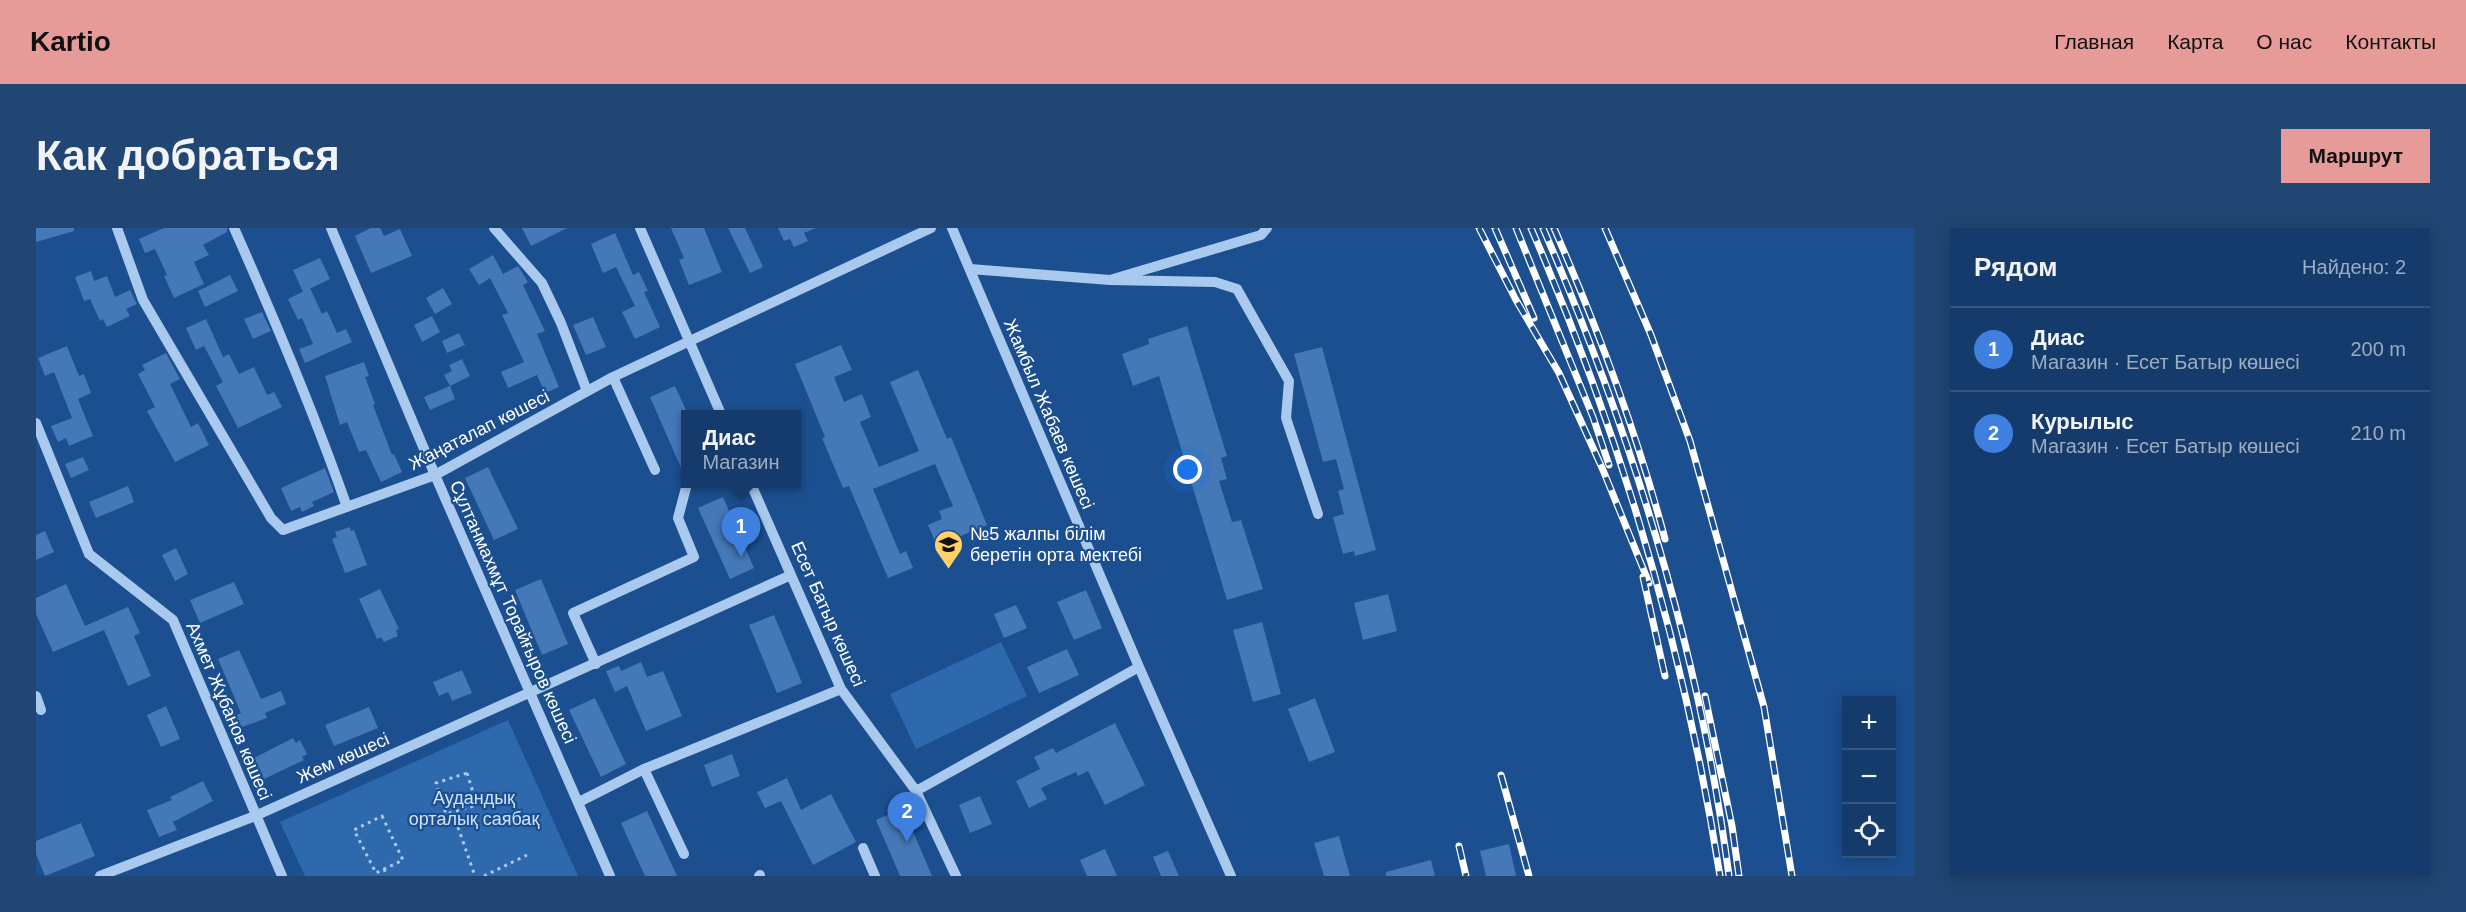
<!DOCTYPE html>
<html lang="ru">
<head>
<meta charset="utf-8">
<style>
  :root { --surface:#143b6b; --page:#214673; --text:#f1f3f6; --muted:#9dadc1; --line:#33557e; --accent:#e69b98 }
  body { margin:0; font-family:Arial,sans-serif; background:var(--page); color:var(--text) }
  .controls { position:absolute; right:18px; bottom:18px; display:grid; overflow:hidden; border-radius:0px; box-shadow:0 3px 15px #0003 }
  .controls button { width:54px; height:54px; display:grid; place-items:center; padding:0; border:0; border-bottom:2px solid var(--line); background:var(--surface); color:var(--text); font:30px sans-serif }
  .you { position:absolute; left:1152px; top:242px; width:21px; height:21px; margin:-15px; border:4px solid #fff; border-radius:50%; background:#1a73e8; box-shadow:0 0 0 9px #1a73e833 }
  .badge { display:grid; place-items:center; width:39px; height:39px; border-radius:50%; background:var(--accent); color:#fff; font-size:20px; font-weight:700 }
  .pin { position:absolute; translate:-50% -50px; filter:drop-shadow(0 2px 3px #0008) }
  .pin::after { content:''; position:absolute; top:32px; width:21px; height:18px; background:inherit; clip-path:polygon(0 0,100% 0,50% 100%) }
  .popup { position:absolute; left:645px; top:182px; width:120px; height:78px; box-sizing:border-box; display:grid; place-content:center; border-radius:0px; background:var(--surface); filter:drop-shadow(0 2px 4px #0005); font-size:20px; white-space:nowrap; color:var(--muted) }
  .popup b { font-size:22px; color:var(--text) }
  .popup::after { content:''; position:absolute; left:50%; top:100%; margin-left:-12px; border:12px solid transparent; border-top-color:var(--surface) }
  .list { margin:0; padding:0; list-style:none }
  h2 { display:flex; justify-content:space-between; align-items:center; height:78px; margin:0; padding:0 24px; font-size:26px }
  h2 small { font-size:20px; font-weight:400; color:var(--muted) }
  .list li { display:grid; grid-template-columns:39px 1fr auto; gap:18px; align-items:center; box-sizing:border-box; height:84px; padding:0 24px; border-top:2px solid var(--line) }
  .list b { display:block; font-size:22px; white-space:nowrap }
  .list p { margin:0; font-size:20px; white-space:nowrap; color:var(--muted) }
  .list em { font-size:20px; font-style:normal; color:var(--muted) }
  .icon { flex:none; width:33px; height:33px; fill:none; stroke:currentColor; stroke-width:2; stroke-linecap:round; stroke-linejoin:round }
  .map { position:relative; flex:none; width:1878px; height:648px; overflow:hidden; border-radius:0px }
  header { display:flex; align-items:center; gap:36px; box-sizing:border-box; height:84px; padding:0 30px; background:var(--accent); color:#111 }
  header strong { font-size:28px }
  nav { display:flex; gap:33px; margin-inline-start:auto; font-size:21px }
  .intro { display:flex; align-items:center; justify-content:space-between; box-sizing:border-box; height:144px; padding:0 36px }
  h1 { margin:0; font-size:42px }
  .button { padding:15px 27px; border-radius:0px; background:var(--accent); color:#111; font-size:21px; font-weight:700 }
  main { display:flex; gap:36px; padding:0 36px }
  aside { flex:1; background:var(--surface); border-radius:0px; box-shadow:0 3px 15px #0003 }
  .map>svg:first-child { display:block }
  .green { fill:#2e69ad }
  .building { fill:#4478b7 }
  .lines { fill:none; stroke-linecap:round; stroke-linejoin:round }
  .path { stroke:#a9c9ee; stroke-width:3; stroke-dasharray:3 4.5; stroke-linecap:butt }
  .minor { stroke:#a9c9ee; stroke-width:10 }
  .rail-casing { stroke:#fff; stroke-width:7 }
  .rail { stroke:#1b4f8f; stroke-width:4.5; stroke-dasharray:14; stroke-linecap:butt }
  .labels { text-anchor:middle; stroke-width:4.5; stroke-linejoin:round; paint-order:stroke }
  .street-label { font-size:18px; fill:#fff; stroke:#1b4f8f }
  .poi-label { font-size:18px; fill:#fff; stroke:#1b4f8f; text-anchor:start }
  .park-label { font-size:18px; fill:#cfe3fa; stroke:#1b4f8f }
</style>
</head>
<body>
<header>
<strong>Kartio</strong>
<nav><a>Главная</a><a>Карта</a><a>О нас</a><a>Контакты</a></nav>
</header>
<div class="intro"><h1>Как добраться</h1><a class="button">Маршрут</a></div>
<main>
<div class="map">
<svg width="1878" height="648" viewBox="0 0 1878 648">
  <rect width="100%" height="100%" fill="#1b4f8f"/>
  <path class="green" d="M965 414 991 468 880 521 854 466Z
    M472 492 542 648H269L244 594Z"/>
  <path class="building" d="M0 0H38V3L0 14Z
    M128 0H191V4L167 17 173 27 158 34 168 56 138 70 128 48 131 47 119 21 109 25 103 11Z
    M335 0H344L348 8 364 1 376 28 335 45 319 8Z
    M486 0H531L495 18Z
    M635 0H668L686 44 653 57 643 32 648 30Z
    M692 0H709L727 39 714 45Z
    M742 0H780L768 5 772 13 758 19 754 11 748 13Z
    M579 5 597 47 603 44 612 63 608 64 624 99 599 111 586 84 599 78 580 39 567 45 555 16Z
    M457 27 467 46 482 38 492 54 487 57 509 103 501 106 523 159 509 165 501 147 472 160 465 144 488 134 466 87 472 85 454 50 443 57 433 41Z
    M284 30 294 51 267 64 257 42Z
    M55 43 58 53 71 48 79 69 94 62 101 76 90 81 94 88 71 99 67 91 64 93 54 71 48 73 39 49Z
    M194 47 202 63 169 79 162 63Z
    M274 60 286 86 291 83 301 105 310 101 316 114 269 135 263 121 277 116 266 90 262 92 252 71Z
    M407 60 416 76 399 86 390 70Z
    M226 84 235 103 217 111 208 91Z
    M396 88 404 104 386 114 378 97Z
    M557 89 570 119 550 127 537 97Z
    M170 91 187 129 193 126 203 146 218 139 231 167 238 164 246 179 202 200 180 158 187 154 168 118 160 122 150 100Z
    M1151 98 1191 228 1185 230 1191 251 1183 253 1196 294 1205 292 1227 361 1191 372 1123 148 1097 158 1086 126 1113 116 1112 111Z
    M423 105 429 117 411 125 406 113Z
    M805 117 816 142 798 149 808 174 826 166 835 189 824 194 843 239 883 223 854 154 882 142 911 211 915 209 951 297 901 318 892 297 906 291 903 283 917 278 899 236 837 261 864 326 870 323 877 340 852 350 813 258 807 260 786 210 789 209 759 136Z
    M31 118 43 148 48 146 55 165 42 171 57 208 33 218 30 210 22 214 15 198 36 190 18 144 9 148 2 130Z
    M1286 119 1340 322 1319 328 1318 323 1307 326 1297 289 1308 286 1302 263 1308 261 1300 231 1287 234 1258 126Z
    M130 125 144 151 134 156 155 199 162 195 173 217 139 234 111 183 119 179 102 146 109 142 106 137Z
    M426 131 434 148 414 158 408 147 416 143 413 137Z
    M328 134 333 148 329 149 339 176 337 177 356 227 358 226 366 244 345 254 330 222 323 224 311 194 304 197 289 148Z
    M414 158 419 171 394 182 388 169Z
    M639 158 650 182 649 249 614 169Z
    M47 229 53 242 35 250 29 236Z
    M452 239 482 301 458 312 429 250Z
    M289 240 298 264 276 274 278 278 266 284 264 279 255 283 245 260Z
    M92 258 98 274 60 290 53 274Z
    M687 269 718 340 694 351 662 280Z
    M314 299 315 303 318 302 331 337 309 345 296 311 301 309 299 304Z
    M9 303 18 324 0 332V307Z
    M140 320 152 346 139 353 126 327Z
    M505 351 532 416 506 427 479 362Z
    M198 354 208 376 164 395 154 372Z
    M30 356 49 398 92 379 104 405 98 408 115 448 92 458 68 402 17 424 0 386V370Z
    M344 361 363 401 360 402 362 408 348 414 345 409 341 411 323 371Z
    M1050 362 1066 400 1038 412 1021 374Z
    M1352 366 1361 403 1327 412 1318 375Z
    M980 377 991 400 968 410 958 386Z
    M738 387 766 455 741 465 713 397Z
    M1226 394 1245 466 1217 474 1197 402Z
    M1031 421 1043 447 1003 465 991 439Z
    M203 422 225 471 245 463 250 476 229 485 231 490 198 502 194 490 205 485 182 431Z
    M605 434 611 449 627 443 646 488 610 503 591 458 579 464 570 443 583 438 585 443Z
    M426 442 436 465 416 473 412 464 403 468 397 454Z
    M559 470 590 536 565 549 533 482Z
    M1279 470 1299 524 1273 534 1252 481Z
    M130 478 144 511 125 519 111 487Z
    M333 479 342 500 298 518 289 497Z
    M1079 495 1109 557 1069 577 1052 543 1042 548 1040 544 1005 560 1011 571 993 580 980 553 1004 541 998 529 1017 520 1020 525Z
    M257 510 260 515 264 512 271 526 266 529 268 532 228 551 225 543 219 546 214 536 220 533 218 530Z
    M696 526 704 548 676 559 668 537Z
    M751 550 765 582 795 566 820 614 777 637 745 573 729 580 721 564Z
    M167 553 177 573 137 594 141 602 123 609 111 582 136 572 134 569Z
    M944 568 956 596 934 605 923 577Z
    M867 580 896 648H864L840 592Z
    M611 583 641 648H609L585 595Z
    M45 595 59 628 9 648 0 626V613Z
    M1303 608 1314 648H1288L1278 615Z
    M1473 616 1480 648H1450L1444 623Z
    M1069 621 1081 648H1051L1044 632Z
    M1132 623 1143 648H1125L1117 629Z
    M1395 632 1399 648H1350V644Z"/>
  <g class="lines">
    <path class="path" d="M431 545 441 577 410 586 400 555Z
      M417 585 439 648
      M346 588 367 632 340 645 318 602Z
      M348 641 351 648
      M448 648 491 627"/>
    <path class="minor" d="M81 0 107 72 235 290 247 302 399 247 577 149 895 0
      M198 0C239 92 278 184 311 279
      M295 0 399 247 574 648
      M458 0 506 55 525 95 551 163
      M604 0 685 186
      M916 0 1103 439 1195 648
      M934 41 1074 52 1225 7 1231 0
      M1074 52 1179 54 1201 61 1253 153 1250 190 1282 286
      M577 149 619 242
      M0 195 53 326 137 392 246 648
      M715 256 805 461 880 563 920 648
      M560 436 537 385 658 329 642 290 651 256
      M0 468 5 482
      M608 541 648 626
      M880 563 1103 439
      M543 574 608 541 805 461
      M827 620 839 648
      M64 648 219 588 755 347
      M723 648 724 647"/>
    <defs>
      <path id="rail" d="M1443 0 1480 72 1523 145 1567 242 1613 355
        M1459 0 1498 90
        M1480 0 1557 189 1573 237
        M1495 0C1585 207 1649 425 1684 648
        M1507 0C1596 206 1664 425 1693 648
        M1518 0C1562 101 1601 205 1629 311
        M1569 0 1615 107 1654 213 1728 479 1756 648
        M1607 349 1629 448
        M1669 468 1696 598 1703 648
        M1465 547 1493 648
        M1423 618 1430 648"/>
    </defs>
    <use href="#rail" class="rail-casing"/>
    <use href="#rail" class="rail"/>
  </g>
  <defs>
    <symbol id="school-pin" viewBox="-11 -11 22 30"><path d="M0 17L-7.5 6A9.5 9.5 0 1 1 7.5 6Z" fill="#ffd166" stroke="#1b4f8f"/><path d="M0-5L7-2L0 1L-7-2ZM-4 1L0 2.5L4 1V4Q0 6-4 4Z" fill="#111"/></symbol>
  </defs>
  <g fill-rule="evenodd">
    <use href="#school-pin" x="896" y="300" width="33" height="45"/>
  </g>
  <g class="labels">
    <g class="street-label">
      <text transform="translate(1013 186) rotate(67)" y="6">Жамбыл Жабаев көшесі</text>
      <text transform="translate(443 202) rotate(-27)" y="6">Жаңаталап көшесі</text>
      <text transform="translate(477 384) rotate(66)" y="6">Сұлтанмахмұт Торайғыров көшесі</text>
      <text transform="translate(792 386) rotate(66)" y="6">Есет Батыр көшесі</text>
      <text transform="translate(193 483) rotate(67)" y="6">Ахмет Жұбанов көшесі</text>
      <text transform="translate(307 530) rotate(-24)" y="6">Жем көшесі</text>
    </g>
    <g class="poi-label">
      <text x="934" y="312">№5 жалпы білім<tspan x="934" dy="21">беретін орта мектебі</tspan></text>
    </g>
    <g class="park-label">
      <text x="438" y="576">Аудандық<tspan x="438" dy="21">орталық саябақ</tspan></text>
    </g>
  </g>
</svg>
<div class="controls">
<button>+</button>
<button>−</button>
<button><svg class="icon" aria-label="locate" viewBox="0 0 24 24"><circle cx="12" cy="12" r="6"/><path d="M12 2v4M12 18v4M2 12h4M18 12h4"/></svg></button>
</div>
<div class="you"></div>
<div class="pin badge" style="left:705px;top:329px;background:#3f7fe0">1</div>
<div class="popup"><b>Диас</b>Магазин</div>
<div class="pin badge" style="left:871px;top:614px;background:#3f7fe0">2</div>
</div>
<aside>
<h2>Рядом<small>Найдено: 2</small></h2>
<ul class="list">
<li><span class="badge" style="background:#3f7fe0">1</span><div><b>Диас</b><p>Магазин · Есет Батыр көшесі</p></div><em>200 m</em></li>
<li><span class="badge" style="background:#3f7fe0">2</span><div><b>Курылыс</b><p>Магазин · Есет Батыр көшесі</p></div><em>210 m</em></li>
</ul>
</aside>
</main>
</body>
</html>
